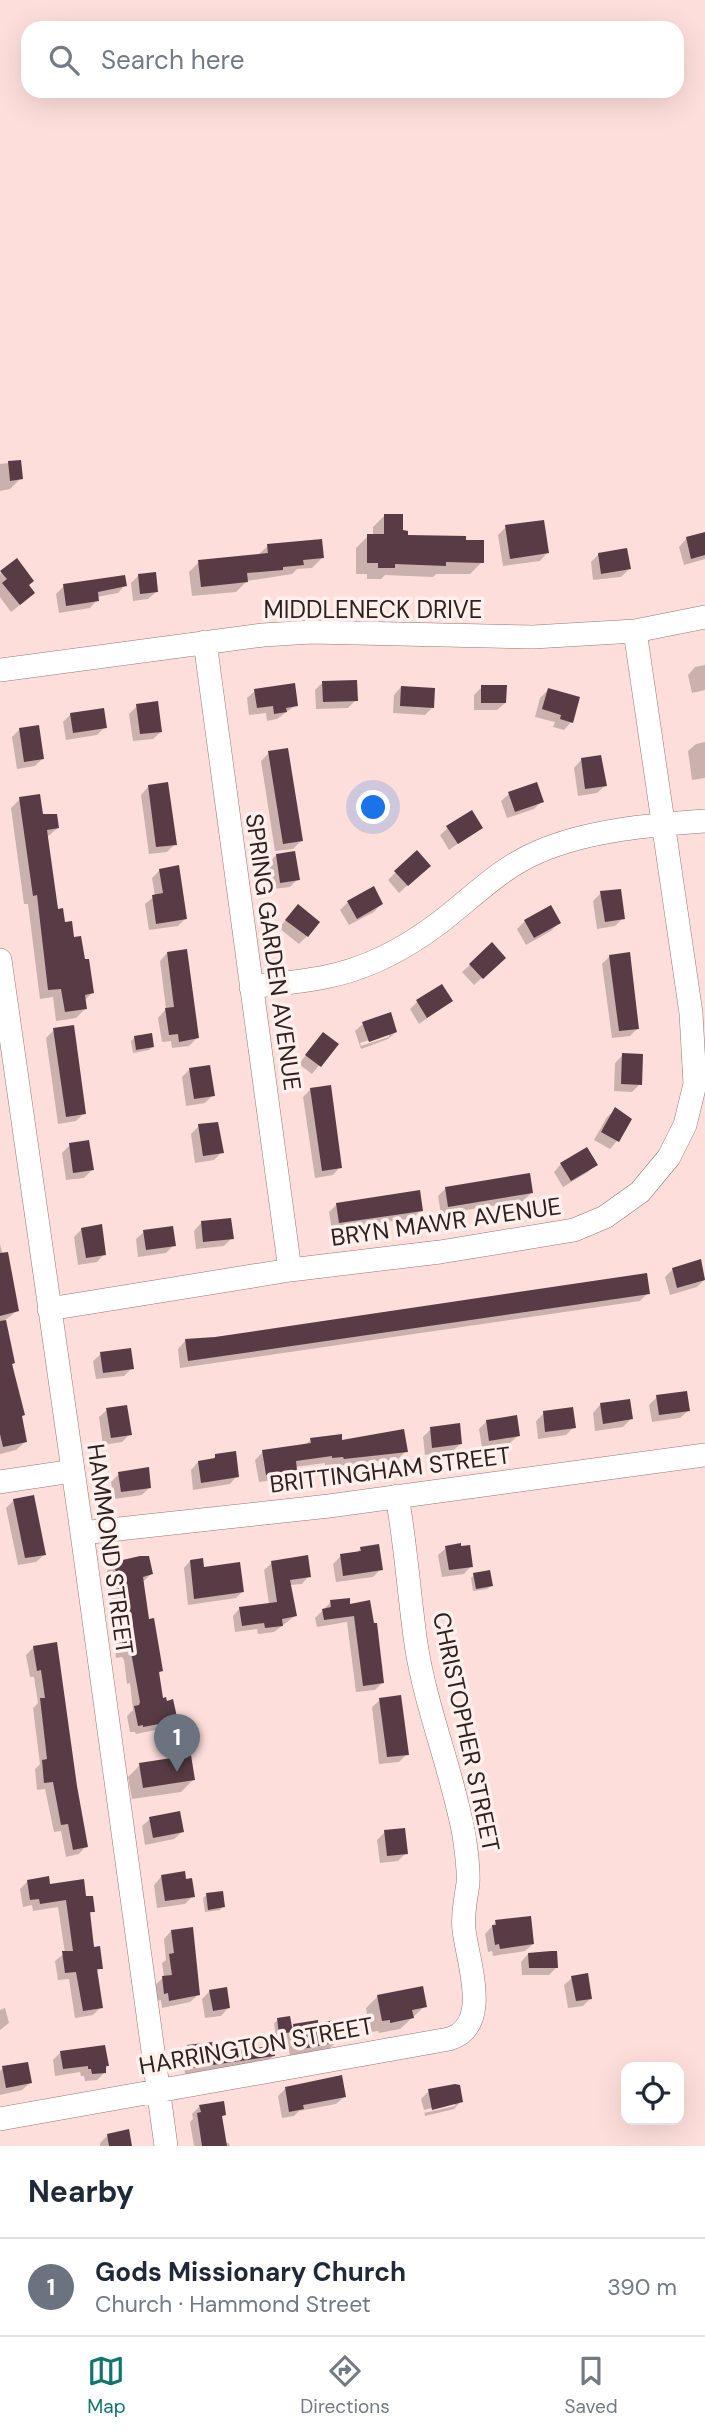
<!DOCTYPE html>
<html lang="en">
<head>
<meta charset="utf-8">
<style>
  :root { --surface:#fff; --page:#f2f2f3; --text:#1f2937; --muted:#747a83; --line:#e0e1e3; --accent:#0f766e }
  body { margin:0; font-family:"DM Sans",sans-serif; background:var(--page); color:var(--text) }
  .controls { position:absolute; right:21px; bottom:21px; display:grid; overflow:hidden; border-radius:14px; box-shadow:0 7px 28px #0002 }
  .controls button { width:63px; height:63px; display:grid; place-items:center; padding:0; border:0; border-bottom:2px solid var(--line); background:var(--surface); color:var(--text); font:35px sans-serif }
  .you { position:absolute; left:374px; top:808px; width:24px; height:24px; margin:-18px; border:5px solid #fff; border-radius:50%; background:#1a73e8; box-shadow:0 0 0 10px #1a73e833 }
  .badge { display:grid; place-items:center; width:46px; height:46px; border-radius:50%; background:var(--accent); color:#fff; font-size:23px; font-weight:700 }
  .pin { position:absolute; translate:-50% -58px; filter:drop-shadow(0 2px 4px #0008) }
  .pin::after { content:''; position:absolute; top:37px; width:24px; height:21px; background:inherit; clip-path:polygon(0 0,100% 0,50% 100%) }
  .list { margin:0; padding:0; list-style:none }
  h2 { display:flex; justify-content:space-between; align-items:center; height:91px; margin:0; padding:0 28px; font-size:30px }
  h2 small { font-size:23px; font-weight:400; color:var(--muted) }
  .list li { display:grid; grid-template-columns:46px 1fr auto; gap:21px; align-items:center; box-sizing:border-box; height:98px; padding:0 28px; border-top:2px solid var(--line) }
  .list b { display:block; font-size:26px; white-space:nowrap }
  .list p { margin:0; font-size:23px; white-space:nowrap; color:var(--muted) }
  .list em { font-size:23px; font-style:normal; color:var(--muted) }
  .icon { flex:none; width:38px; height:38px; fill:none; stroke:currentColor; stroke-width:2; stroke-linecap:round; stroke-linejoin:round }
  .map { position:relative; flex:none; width:705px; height:2146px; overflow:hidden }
  .search { position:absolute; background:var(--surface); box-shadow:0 7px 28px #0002; left:21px; right:21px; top:21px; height:77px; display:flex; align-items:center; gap:18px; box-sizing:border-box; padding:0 24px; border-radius:21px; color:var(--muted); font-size:26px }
  .sheet { height:189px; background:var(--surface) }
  nav { display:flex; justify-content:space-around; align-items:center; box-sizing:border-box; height:98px; border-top:2px solid var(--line); background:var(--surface); font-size:19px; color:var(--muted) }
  nav a { display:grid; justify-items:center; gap:4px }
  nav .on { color:var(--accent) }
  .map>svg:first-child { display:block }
  .shadow { fill:#0003; fill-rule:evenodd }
  .building { fill:#583b44 }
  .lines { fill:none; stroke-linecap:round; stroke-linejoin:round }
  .minor-casing { stroke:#987672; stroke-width:24 }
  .minor { stroke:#fff; stroke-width:23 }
  .labels { text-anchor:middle; stroke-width:7; stroke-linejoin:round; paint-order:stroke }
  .street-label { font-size:24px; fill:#2f2120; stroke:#fff0ed }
</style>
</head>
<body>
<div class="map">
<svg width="705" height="2146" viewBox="0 0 705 2146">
  <rect width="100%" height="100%" fill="#fddeda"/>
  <path class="shadow" d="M19 462 21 478 10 489 0 491V464Z
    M385 515 406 537 482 562 470 574H436L433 577 385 575 381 579H367V574H356V548L368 536H373V527Z
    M506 527 547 553 540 561 503 566 498 535Z
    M705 534V559L684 565 679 547 686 539Z
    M268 546 322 558 312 568 297 569 292 574 247 581 236 592 192 596 189 572 199 562 258 555Z
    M599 554 629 569 621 577 593 580 591 562Z
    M16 561 27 586 25 601 11 612 0 597V574Z
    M139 575 156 592 148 599 133 601 131 583Z
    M125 585 118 593 97 597V600L90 608 59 613 56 594 64 586Z
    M705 665V690L692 693 688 675 695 667Z
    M323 682 356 700 348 708 316 709 315 690Z
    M401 687 433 707 425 715 393 713 394 695Z
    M482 687 505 703 497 710H474V695Z
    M548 690 571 722 564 730 553 727 555 722 535 717 540 698Z
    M255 691 296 705 277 719 267 721 266 713 249 715 247 698Z
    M137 706 161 732 153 739 133 741 129 714Z
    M71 714 105 727 97 735 66 740 63 722Z
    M20 729 42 759 35 766 17 769 12 737Z
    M705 742V778L692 780 688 751 696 744Z
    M269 753 301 841 293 849 275 851 261 761Z
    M581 760 605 786 597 793 578 796 574 768Z
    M148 787 175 844 167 852 149 854 141 795Z
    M509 794 542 801 534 809 507 818 501 801Z
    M20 799 58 828 47 837 57 911 72 939 92 993 84 1001 85 1009 76 1018 56 1021 53 997 40 999 28 904H24L11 808Z
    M481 827 449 850 440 835 448 828Z
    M276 855 298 879 290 887 273 889 269 863Z
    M160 870 186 918 178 926 149 930 145 904 155 896 152 878Z
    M396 872 421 873 399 893 388 880Z
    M601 893 623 918 615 926 597 929 593 901Z
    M348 902 381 904 374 912 349 925 340 910Z
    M298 906 307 936 299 944 279 928Z
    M525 921 559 923 551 931 526 945 517 929Z
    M167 953 197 1038 189 1046 172 1048 171 1041 162 1042 158 1018 166 1009 160 961Z
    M610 956 638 1028 630 1036 612 1038 602 964Z
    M470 965H496L474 985 462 972Z
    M451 1001 419 1024 410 1009 417 1002Z
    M363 1024 396 1032 388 1039 361 1049 355 1031ZM389 1033V1037L361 1046 360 1043Z
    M54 1030 84 1113 76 1121 58 1124 46 1038Z
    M135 1037 152 1047 149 1050 133 1053 131 1041Z
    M316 1042 336 1044 312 1074 299 1064Z
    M623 1055 640 1084 632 1092 614 1091 615 1063Z
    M190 1069 213 1095 205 1103 186 1106 182 1077Z
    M311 1089 340 1167 333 1175 315 1178 303 1097Z
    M615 1110 617 1141 610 1149 594 1140 607 1117Z
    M199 1126 222 1152 214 1160 195 1163 191 1134Z
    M70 1145 92 1170 84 1178 66 1180 62 1153Z
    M561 1164H596L588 1172 563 1187 554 1172Z
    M446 1188 531 1193 523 1201 441 1214 438 1196Z
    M337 1204 421 1210 413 1218 332 1230 329 1212Z
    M201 1223 232 1238 224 1246 196 1249 194 1231Z
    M82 1229 104 1254 97 1262 78 1265 74 1237Z
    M144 1232 174 1245 166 1253 138 1257 136 1239Z
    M0 1244 17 1311 5 1320 25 1442 16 1450 0 1454Z
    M700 1261 705 1279 697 1287 670 1295 665 1277 673 1269Z
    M648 1293 640 1301 180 1368 178 1349 185 1341Z
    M101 1354 132 1368 124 1376 96 1379 93 1361Z
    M657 1397 688 1411 680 1418 652 1422 649 1405Z
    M600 1405 631 1419 623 1427 595 1431 593 1413Z
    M107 1410 130 1434 122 1442 103 1445 99 1417Z
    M544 1413 574 1427 566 1435 538 1439 536 1421Z
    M487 1421 518 1436 510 1443 482 1447 479 1429Z
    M431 1429 461 1443 453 1451 425 1455 423 1437Z
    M311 1440 341 1442 406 1451 398 1459 336 1466V1464L325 1465V1463L295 1467 288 1478 259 1482 255 1460 263 1452 305 1445Z
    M216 1456 237 1476 230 1484 193 1490 191 1470 198 1462 210 1461Z
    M119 1474 150 1487 142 1495 114 1499 111 1482Z
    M14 1500 44 1555 36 1562 18 1565 6 1508Z
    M361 1548 381 1569 373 1577 336 1582 333 1564 341 1556 356 1554Z
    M446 1548 471 1566 464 1574 442 1577 438 1555Z
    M190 1561 203 1569 243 1591 236 1598 188 1605 184 1568Z
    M115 1563 151 1574 143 1582 148 1621 161 1671 158 1674 161 1700 175 1716 160 1729 136 1734 135 1732H130L127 1716 133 1710 130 1683 127 1684 124 1660 122 1657 116 1658 114 1644 116 1642 113 1614 114 1613 107 1571Z
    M272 1563 309 1576 302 1584 290 1585 295 1616 274 1632 258 1634 257 1629 235 1632 233 1616 240 1608 269 1604 264 1570Z
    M474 1575 491 1586 487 1589 473 1591 471 1578Z
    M331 1602 349 1606 368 1603 383 1682 375 1690 356 1692 347 1622 317 1627 315 1618Z
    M55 1644 75 1786 86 1846 79 1854 66 1857 61 1831 54 1832 45 1789 37 1790 35 1769 40 1764 33 1708 38 1703 34 1677H30L26 1655 34 1647Z
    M380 1700 407 1754 399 1762 379 1764 372 1707Z
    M140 1765 193 1780 181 1792 132 1799 128 1777Z
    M150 1819 182 1832 174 1839 145 1845 142 1826Z
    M385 1832 406 1853 398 1861 380 1863 377 1840Z
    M161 1877 193 1896 185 1904 157 1908 154 1885Z
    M27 1882 49 1886 85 1898 93 1911 88 1916 92 1949 101 1968 95 1973 101 2007 93 2015 75 2018 69 1979 58 1980 55 1961 65 1953 58 1907 33 1911 32 1905 23 1907 20 1889Z
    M207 1895 223 1906 220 1910 205 1912 203 1898Z
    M496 1922 533 1944 525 1951 493 1956 492 1951 488 1952 485 1934Z
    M171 1931 198 1995 190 2002 162 2008 161 2000 157 2001 155 1985 164 1977 162 1963 166 1960 164 1939Z
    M528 1954 557 1967 549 1975H522L521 1962Z
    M572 1978 591 1998 583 2006 568 2008 564 1985Z
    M210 1991 228 2008 221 2016 205 2018 202 1999Z
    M378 1996 425 2006 400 2029 379 2033 378 2031 370 2032 366 2008Z
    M5 2008 9 2023 0 2030V2010Z
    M278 2020 290 2029 294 2026 337 2041 329 2049 290 2056 286 2035 276 2037 274 2023Z
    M188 2046 213 2053 274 2055 267 2062 185 2074 182 2053Z
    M61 2052 107 2066 105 2072 97 2080 85 2081 84 2076H81L80 2072 55 2076 53 2060Z
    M3 2068 30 2083 22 2090 0 2095V2071Z
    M286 2088 344 2097 336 2104 299 2111 294 2116 282 2118 278 2096Z
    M429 2091 461 2101 454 2109 425 2116 424 2111V2113L455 2106V2102L424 2110 421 2099Z
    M200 2106 224 2115 220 2119 225 2143H229L230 2146H194L190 2122 193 2119 192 2114Z
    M108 2135 130 2146H100V2143Z"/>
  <path class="building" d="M21 460 23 479 10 481 8 461Z
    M384 514H403V530L408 531V535L466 536V540H484V563L446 562V566L395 564V568H378V563H367V534H384Z
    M544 520 549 553 510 559 505 525Z
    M705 532V555L691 559 686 537Z
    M322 539 324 558 303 560 304 565 283 567V570L247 573 248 582 201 587 198 560 268 553 267 544Z
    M627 548 631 569 601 574 598 553Z
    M17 558 34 581 29 585 35 593 20 605 2 583 7 579 0 571Z
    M156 572 158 592 140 594 138 574Z
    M125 575 127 586 98 592 99 601 66 606 63 584Z
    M357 680 358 701 323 702 322 681Z
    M295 683 298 706 286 708 287 712 274 714 273 706 257 708 254 689Z
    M481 685H507L506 703H481Z
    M401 686 435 688 434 708 400 706Z
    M548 688 580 697 573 723 560 719 561 715 542 709Z
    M158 701 162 732 140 734 136 704Z
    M104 708 107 728 73 733 70 713Z
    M39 725 44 759 24 762 19 728Z
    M288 748 303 841 283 844 268 751Z
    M601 755 607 786 585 789 581 758Z
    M168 782 177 845 156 847 148 785Z
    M537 782 544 802 515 812 508 792Z
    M40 794 43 814H57L59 828 47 830 58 909 63 908 65 922 72 921 74 937 81 936 85 959H89L94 993 85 995 87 1009 65 1012 61 989 48 990 37 895 33 896 19 797Z
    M472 810 483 828 458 844 446 826Z
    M417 850 431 866 408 886 394 871Z
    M295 851 300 880 280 883 276 854Z
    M179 865 187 919 156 924 152 895 163 893 159 869Z
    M374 886 383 904 357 919 347 901Z
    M621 889 625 919 605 922 600 891Z
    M298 904 320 922 308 937 285 920Z
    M551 905 561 923 534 938 524 920Z
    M492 942 506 958 483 979 469 964Z
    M187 949 199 1038 179 1042 178 1034 169 1035 165 1008 174 1007 167 952Z
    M630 952 639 1029 619 1031 609 955Z
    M442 984 453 1001 427 1018 416 1000Z
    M391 1012 397 1032 369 1042 362 1022Z
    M74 1025 86 1114 66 1117 53 1028Z
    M323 1032 339 1044 321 1067 305 1055Z
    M152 1033 154 1047 136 1050 134 1036Z
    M622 1053 643 1054 642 1085 621 1084Z
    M210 1065 215 1096 194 1099 189 1068Z
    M331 1085 342 1168 322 1171 310 1088Z
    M615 1107 632 1119 619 1142 601 1132Z
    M218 1122 224 1153 203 1156 198 1124Z
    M89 1140 94 1170 73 1173 69 1143Z
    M587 1147 598 1165 571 1181 560 1163Z
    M530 1173 533 1193 448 1207 445 1187Z
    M420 1190 423 1211 339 1223 336 1203Z
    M231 1218 234 1239 203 1242 201 1221Z
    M102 1224 106 1255 86 1258 81 1228Z
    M173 1226 176 1246 146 1250 143 1230Z
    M8 1252 19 1311 0 1316V1253Z
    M701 1259 705 1280 677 1288 672 1268Z
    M647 1273 650 1294 188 1361 185 1339 215 1337Z
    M6 1320 15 1363 12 1364 25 1415 22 1416 27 1442 3 1447 0 1434V1321Z
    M131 1348 134 1369 103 1373 100 1352Z
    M687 1391 690 1411 659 1415 656 1395Z
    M630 1399 633 1419 603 1424 600 1403Z
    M127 1405 132 1435 111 1438 106 1408Z
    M573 1407 576 1428 545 1432 543 1411Z
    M517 1415 520 1436 489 1441 486 1420Z
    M460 1423 462 1444 432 1448 430 1427Z
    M404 1429 408 1452 344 1459 343 1457 332 1458V1456L296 1461 297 1470 266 1475 262 1450 311 1443 310 1438 342 1434V1440Z
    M236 1451 239 1477 201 1483 198 1461 215 1458V1454Z
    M149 1467 151 1488 121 1492 118 1472Z
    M34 1495 46 1555 25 1558 13 1499Z
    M461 1543V1546L470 1545 473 1567 449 1570 445 1546Z
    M379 1544 383 1570 343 1576 340 1554 361 1551 360 1547Z
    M308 1555 311 1577 290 1580 297 1616 282 1619 283 1626 265 1628 264 1623 242 1626 239 1607 277 1602 271 1561Z
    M140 1556H149L153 1574 143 1577 149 1619 154 1618 163 1671 159 1672 163 1698 166 1697 167 1701 173 1699 177 1717 169 1718 170 1722 143 1727V1725L138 1726 134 1706 139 1705 140 1702 131 1652 130 1650 123 1651 121 1635H124L120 1605 121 1604 114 1562Z
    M203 1558 204 1567 240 1562 244 1592 194 1599 190 1560Z
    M490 1570 493 1586 476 1589 473 1573Z
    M350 1598V1604L370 1600 374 1623H377L384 1683 363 1686 354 1616 324 1620 322 1609 331 1607 330 1600Z
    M57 1642 77 1786 88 1847 73 1850 68 1824 61 1825 53 1782 44 1783 42 1760 47 1759 40 1698H45L41 1670 37 1671 33 1646Z
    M401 1695 409 1755 387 1757 379 1698Z
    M191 1755 195 1780 143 1788 139 1763Z
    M180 1811 184 1832 153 1838 149 1817Z
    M405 1828 408 1854 387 1856 384 1830Z
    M185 1871 186 1879 192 1878 195 1897 165 1901 161 1875Z
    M49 1876 50 1884 84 1879 86 1896H93L95 1912H90L94 1947 100 1946 103 1969H97L103 2008 83 2011 76 1972 65 1973 62 1951H73L66 1900 40 1904 39 1899 30 1900 27 1880Z
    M223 1891 225 1907 208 1910 206 1893Z
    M531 1916 534 1944 500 1949 499 1944 495 1945 492 1925H496L495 1920Z
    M193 1927 200 1995 169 2001 168 1993 164 1994 162 1976 172 1975 169 1954 174 1953 171 1930Z
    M551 1951H557L558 1968H529L528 1953Z
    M588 1973 592 1999 576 2001 571 1976Z
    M423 1986 427 2007 412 2010 414 2018 390 2023V2020L382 2021 377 1995Z
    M227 1987 230 2008 213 2011 209 1990Z
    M290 2016 293 2032 279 2034 277 2018Z
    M318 2020V2023L335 2020 339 2042 297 2050 293 2024Z
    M213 2042 214 2052 274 2046 275 2056 191 2068 187 2045Z
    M105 2045 109 2066H106V2073L92 2074 91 2069H88V2066L63 2069 60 2051Z
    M28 2062 32 2083 6 2088 2 2066Z
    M342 2075 346 2097 303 2105 304 2109 289 2112 285 2087Z
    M455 2084 460 2085 463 2102 432 2110 428 2089Z
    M224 2101 226 2115 222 2116 227 2146H202L197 2113 201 2112 199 2105Z
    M129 2129 132 2146H109L107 2134Z"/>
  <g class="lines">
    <defs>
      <path id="minor" d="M205 642 290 1270
        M0 670 263 635 312 632 533 637 635 631 705 617
        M0 960 82 1533 166 2146
        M251 987C276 984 301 982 325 977 367 969 406 948 439 923 472 898 500 868 538 852 588 830 651 825 705 821
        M49 1309 290 1270 440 1252 574 1230 605 1217 640 1192 669 1157 685 1125 695 1084 691 1013 635 631
        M0 1482 73 1471
        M82 1533 329 1506 705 1455
        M0 2119 449 2039C492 2026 468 1963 464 1930 462 1914 466 1899 468 1883 469 1867 466 1850 464 1835 452 1770 426 1709 416 1644 409 1595 406 1546 397 1496"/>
    </defs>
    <use href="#minor" class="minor-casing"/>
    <use href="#minor" class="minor"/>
  </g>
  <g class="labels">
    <g class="street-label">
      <text x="373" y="618">MIDDLENECK DRIVE</text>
      <text transform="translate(273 952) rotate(82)" y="8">SPRING GARDEN AVENUE</text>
      <text transform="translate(446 1222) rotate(-8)" y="8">BRYN MAWR AVENUE</text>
      <text transform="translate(390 1470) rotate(-7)" y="8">BRITTINGHAM STREET</text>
      <text transform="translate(110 1549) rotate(82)" y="8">HAMMOND STREET</text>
      <text transform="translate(466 1732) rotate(78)" y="8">CHRISTOPHER STREET</text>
      <text transform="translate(256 2046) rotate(-10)" y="8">HARRINGTON STREET</text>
    </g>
  </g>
</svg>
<div class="controls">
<button><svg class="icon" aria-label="locate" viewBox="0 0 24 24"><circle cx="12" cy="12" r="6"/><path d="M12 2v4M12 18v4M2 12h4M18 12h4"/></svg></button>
</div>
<div class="you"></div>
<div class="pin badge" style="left:177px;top:1772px;background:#6b7280">1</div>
<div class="search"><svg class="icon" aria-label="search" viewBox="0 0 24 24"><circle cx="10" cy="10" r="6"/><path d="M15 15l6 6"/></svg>Search here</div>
</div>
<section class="sheet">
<h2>Nearby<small></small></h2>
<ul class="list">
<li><span class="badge" style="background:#6b7280">1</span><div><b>Gods Missionary Church</b><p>Church · Hammond Street</p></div><em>390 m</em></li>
</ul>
</section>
<nav>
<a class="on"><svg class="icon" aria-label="map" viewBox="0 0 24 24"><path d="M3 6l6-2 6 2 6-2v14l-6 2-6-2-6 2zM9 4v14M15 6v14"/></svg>Map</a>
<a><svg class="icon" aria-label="directions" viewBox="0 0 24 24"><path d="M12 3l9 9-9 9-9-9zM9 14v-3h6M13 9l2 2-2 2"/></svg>Directions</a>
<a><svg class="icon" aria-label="saved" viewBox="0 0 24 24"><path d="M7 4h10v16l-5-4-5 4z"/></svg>Saved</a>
</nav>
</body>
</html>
